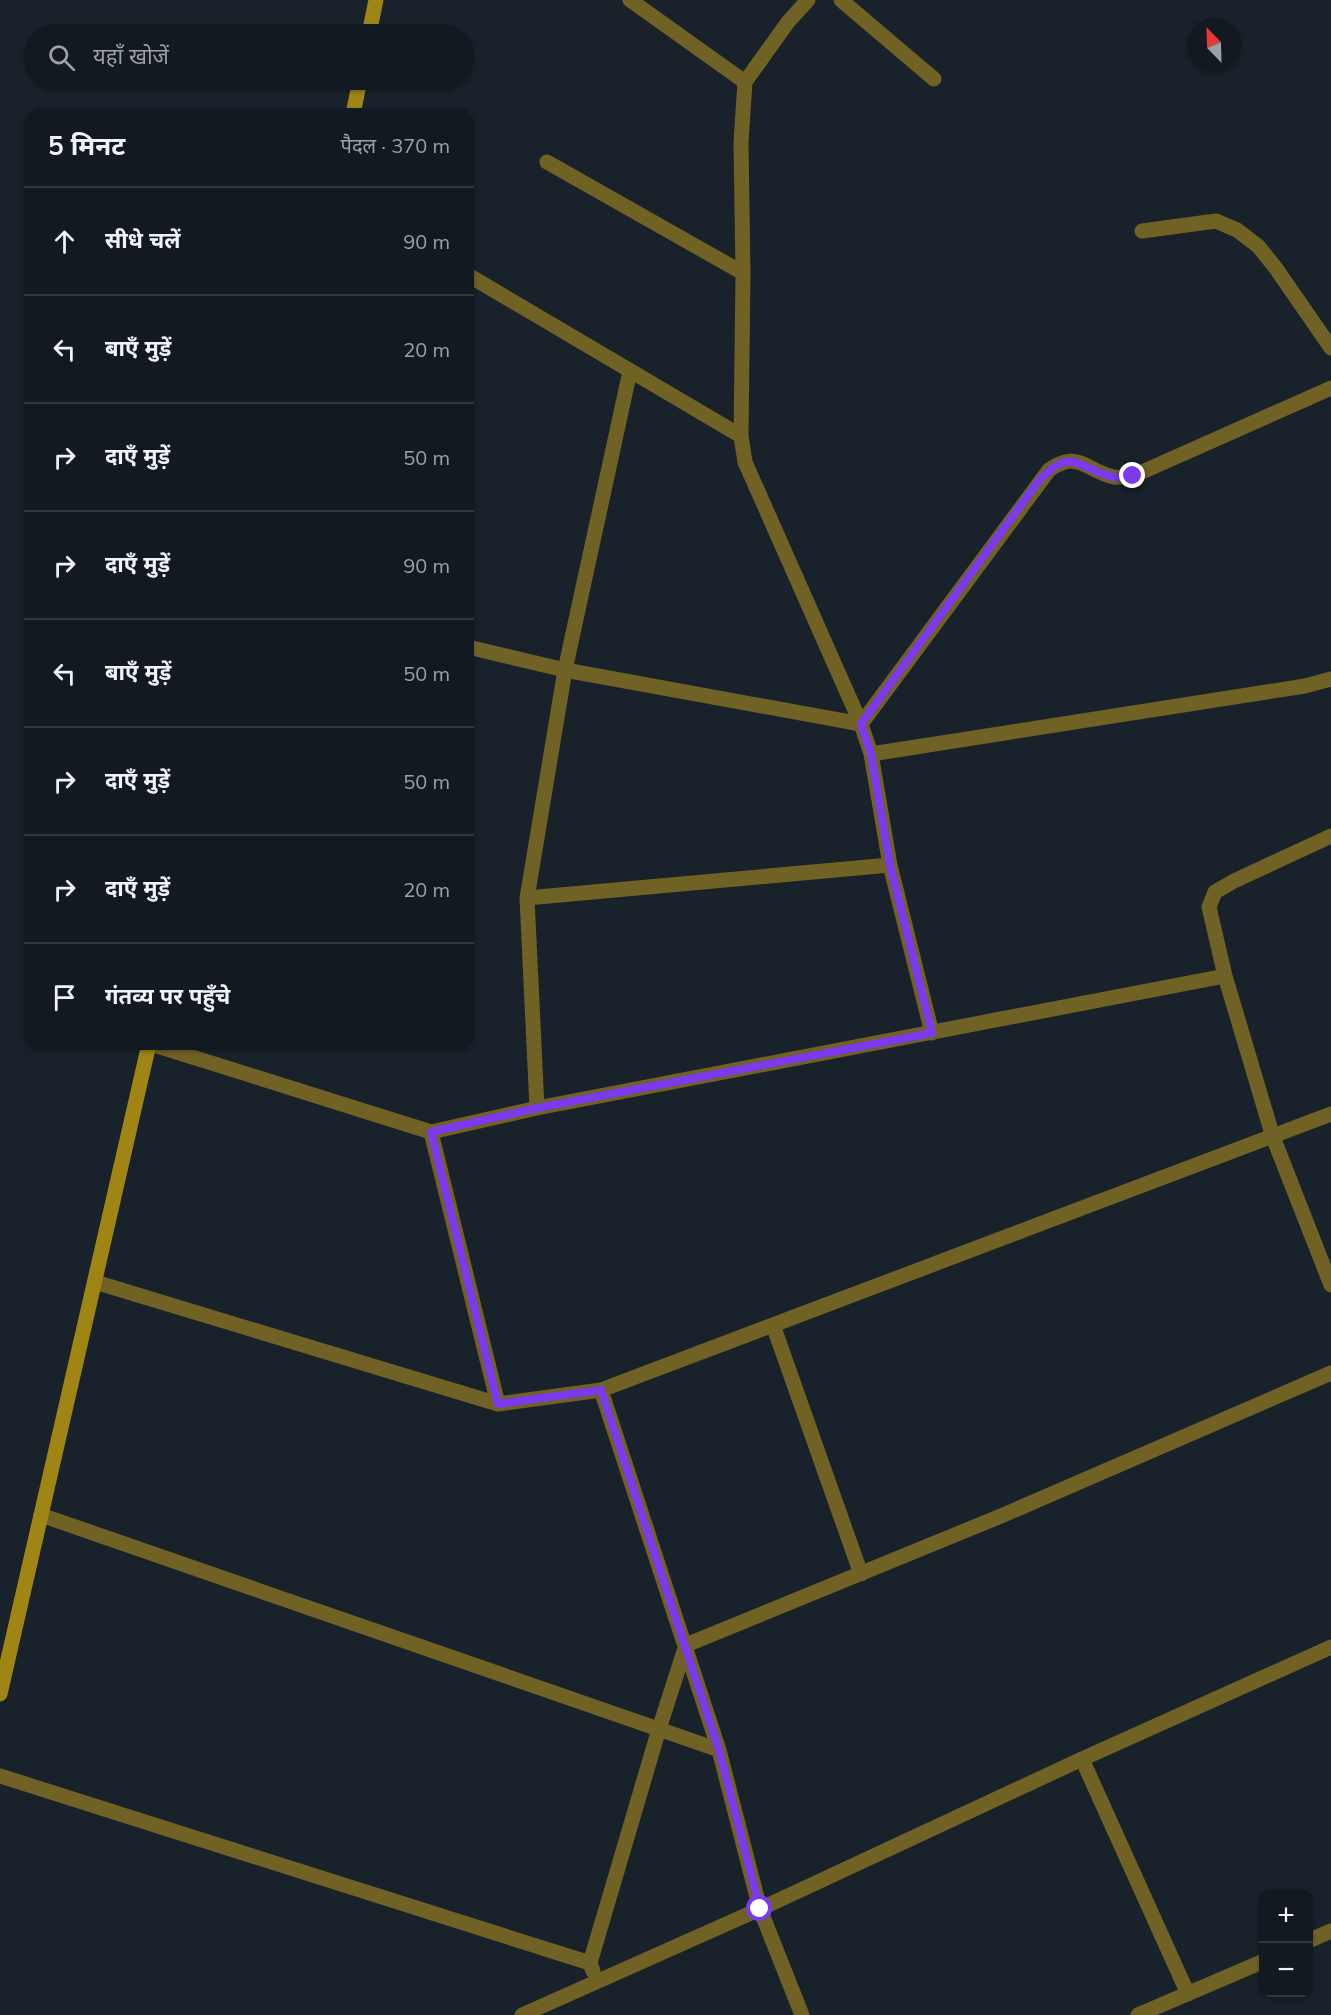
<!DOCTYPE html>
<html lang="hi">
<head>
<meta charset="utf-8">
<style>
  :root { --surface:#131920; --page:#20262d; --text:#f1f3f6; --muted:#9da0a5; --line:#32383e }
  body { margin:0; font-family:Mulish,"Noto Sans Devanagari",sans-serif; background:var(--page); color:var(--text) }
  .controls { position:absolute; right:18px; bottom:18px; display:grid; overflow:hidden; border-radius:12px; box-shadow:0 2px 4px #0004 }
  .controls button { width:54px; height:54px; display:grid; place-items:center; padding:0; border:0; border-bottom:2px solid var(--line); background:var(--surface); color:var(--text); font:30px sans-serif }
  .compass { position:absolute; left:1187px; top:18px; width:54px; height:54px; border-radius:50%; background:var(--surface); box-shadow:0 2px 4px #0004; rotate:337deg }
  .stop { position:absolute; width:18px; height:18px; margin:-14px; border:4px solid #7c3aed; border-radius:50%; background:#fff }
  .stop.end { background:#7c3aed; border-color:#fff; box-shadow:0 2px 6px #0008 }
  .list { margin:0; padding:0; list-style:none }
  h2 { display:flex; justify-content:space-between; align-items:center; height:78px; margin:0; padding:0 24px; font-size:26px }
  h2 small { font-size:20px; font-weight:400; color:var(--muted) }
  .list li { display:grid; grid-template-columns:39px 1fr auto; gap:18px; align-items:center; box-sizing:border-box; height:108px; padding:0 24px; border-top:2px solid var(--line) }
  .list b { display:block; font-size:22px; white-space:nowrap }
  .list em { font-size:20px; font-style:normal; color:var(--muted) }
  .icon { flex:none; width:33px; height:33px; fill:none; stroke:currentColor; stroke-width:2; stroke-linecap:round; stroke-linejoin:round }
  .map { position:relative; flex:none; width:1331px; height:2015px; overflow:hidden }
  .search { position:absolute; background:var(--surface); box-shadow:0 2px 4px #0004; left:24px; top:24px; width:450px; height:66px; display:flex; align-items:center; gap:15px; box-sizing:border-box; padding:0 21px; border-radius:33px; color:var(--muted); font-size:22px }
  .panel { position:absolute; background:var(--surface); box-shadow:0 2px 4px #0004; left:24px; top:108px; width:450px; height:942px; border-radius:18px }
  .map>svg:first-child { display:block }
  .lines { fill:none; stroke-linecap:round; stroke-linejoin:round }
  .street { stroke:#706125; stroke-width:15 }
  .secondary { stroke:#9e8514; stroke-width:15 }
  .route { stroke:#7c3aed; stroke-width:8 }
</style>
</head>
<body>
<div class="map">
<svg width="1331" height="2015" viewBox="0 0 1331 2015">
  <rect width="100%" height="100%" fill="#19212a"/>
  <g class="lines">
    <path class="street" d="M630 0 745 82 741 142 743 273 741 436 745 462 861 724 871 754 890 865 932 1033
      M841 0 934 79
      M745 82 788 22 808 0
      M547 162 743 273
      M1142 231 1216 221 1237 230 1258 246 1275 267 1331 348
      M468 275 741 436
      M468 647 565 670 861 724 1049 470C1080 449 1085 471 1114 477 1120 478 1127 476 1133 476L1331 388
      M871 754 1305 686 1331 679
      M1331 836 1234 881 1215 892 1209 907 1225 976 1273 1137 1331 1285
      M527 898 890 865
      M151 1044 431 1132 537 1108 1225 976
      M537 1108 527 898 565 670 630 371
      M431 1132 498 1404
      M95 1282 498 1404 601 1390 1331 1114
      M773 1325 861 1574
      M601 1390 719 1750 760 1909 802 2015
      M41 1515 719 1750
      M1082 1759 1188 1994
      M0 1776 590 1963 593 1971
      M1308 1941 1331 1931
      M590 1963 659 1729 686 1645 1001 1516 1331 1373
      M522 2015 760 1909 1082 1759 1331 1647
      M1138 2015 1264 1961"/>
    <path class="secondary" d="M369 34 376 0
      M353 114 360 80
      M0 1694 149 1044"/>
  </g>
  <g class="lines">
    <path class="route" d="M760 1909 719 1750 601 1390 498 1404 431 1132 537 1108 932 1033 890 865 871 754 861 724 1038 482C1072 444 1076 469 1114 477 1120 478 1127 476 1133 476"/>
  </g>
</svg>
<div class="controls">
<button>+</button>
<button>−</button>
</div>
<svg class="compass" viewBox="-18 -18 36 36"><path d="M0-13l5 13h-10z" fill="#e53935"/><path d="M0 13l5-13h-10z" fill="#9da0a5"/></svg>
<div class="stop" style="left:760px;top:1909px"></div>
<div class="stop end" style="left:1133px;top:476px"></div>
<div class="search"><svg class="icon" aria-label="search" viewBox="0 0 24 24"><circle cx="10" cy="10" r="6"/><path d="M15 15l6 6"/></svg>यहाँ खोजें</div>
<section class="panel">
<h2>5 मिनट<small>पैदल · 370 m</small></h2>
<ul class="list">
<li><svg class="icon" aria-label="ahead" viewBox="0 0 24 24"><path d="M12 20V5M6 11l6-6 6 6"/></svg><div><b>सीधे चलें</b></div><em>90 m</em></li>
<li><svg class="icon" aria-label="left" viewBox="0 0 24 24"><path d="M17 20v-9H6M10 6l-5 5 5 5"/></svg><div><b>बाएँ मुड़ें</b></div><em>20 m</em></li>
<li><svg class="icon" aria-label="right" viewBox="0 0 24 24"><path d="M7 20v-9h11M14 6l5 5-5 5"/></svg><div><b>दाएँ मुड़ें</b></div><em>50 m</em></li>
<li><svg class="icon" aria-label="right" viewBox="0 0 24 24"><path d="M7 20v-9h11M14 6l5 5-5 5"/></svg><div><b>दाएँ मुड़ें</b></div><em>90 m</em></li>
<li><svg class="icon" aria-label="left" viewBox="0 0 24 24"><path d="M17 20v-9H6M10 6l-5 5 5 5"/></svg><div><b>बाएँ मुड़ें</b></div><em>50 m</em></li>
<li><svg class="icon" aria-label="right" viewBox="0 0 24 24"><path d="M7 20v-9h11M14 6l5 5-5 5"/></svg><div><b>दाएँ मुड़ें</b></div><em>50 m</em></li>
<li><svg class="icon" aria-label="right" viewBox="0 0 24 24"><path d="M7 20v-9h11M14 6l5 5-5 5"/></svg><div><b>दाएँ मुड़ें</b></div><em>20 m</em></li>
<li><svg class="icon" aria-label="arrive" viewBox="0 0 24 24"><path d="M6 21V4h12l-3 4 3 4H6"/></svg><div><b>गंतव्य पर पहुँचे</b></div></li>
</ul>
</section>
</div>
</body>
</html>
